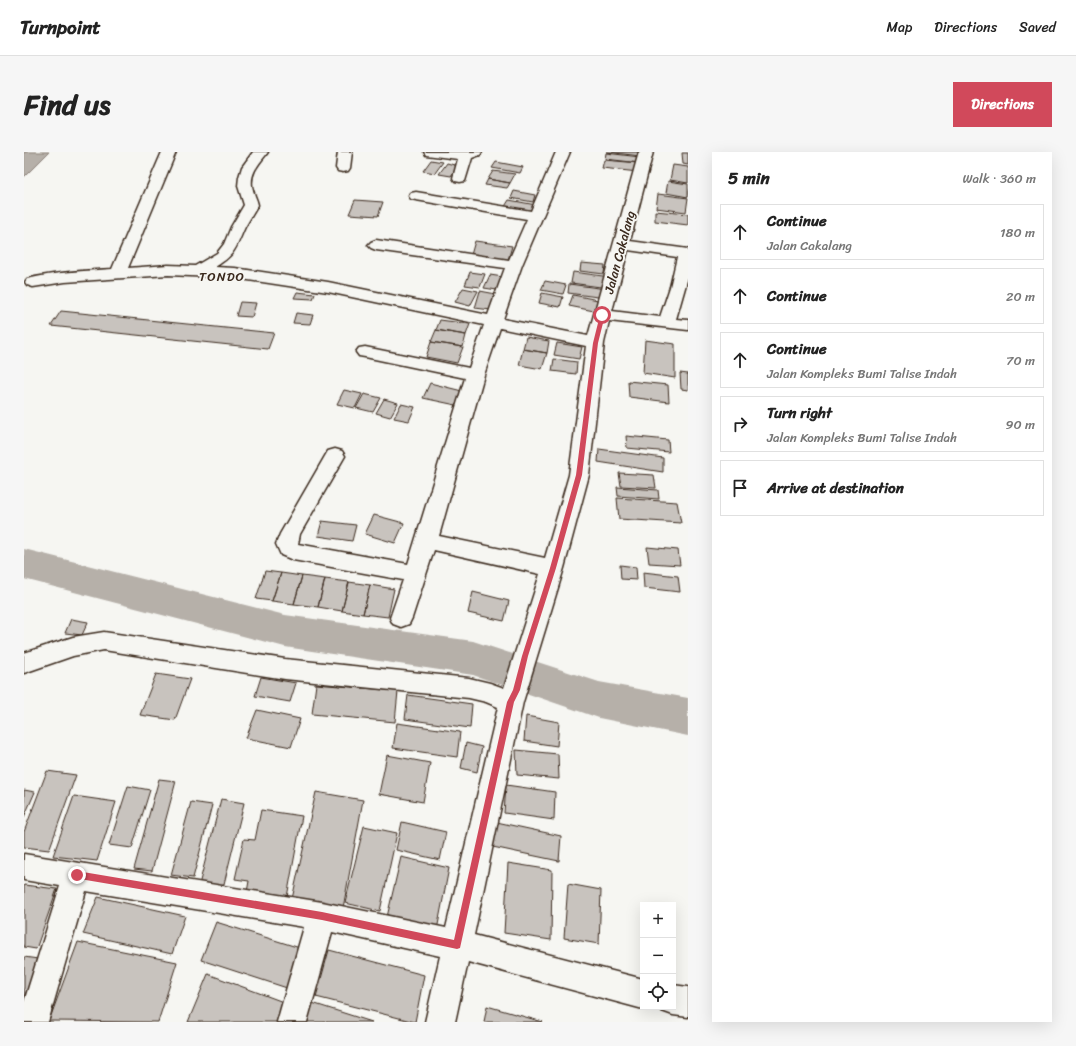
<!DOCTYPE html>
<html lang="en">
<head>
<meta charset="utf-8">
<style>
  :root { --surface:#fff; --page:#f6f6f6; --text:#222; --muted:#767676; --line:#e0e0e0; --accent:#d1495b }
  body { margin:0; font-family:Sriracha,sans-serif; background:var(--page); color:var(--text) }
  .controls { position:absolute; right:12px; bottom:12px; display:grid; overflow:hidden; border-radius:0px; box-shadow:0 4px 16px #0002 }
  .controls button { width:36px; height:36px; display:grid; place-items:center; padding:0; border:0; border-bottom:1px solid var(--line); background:var(--surface); color:var(--text); font:20px sans-serif }
  .stop { position:absolute; width:12px; height:12px; margin:-9px; border:3px solid #d1495b; border-radius:50%; background:#fff }
  .stop.end { background:#d1495b; border-color:#fff; box-shadow:0 1px 4px #0008 }
  .list { margin:0; padding:0; list-style:none }
  h2 { display:flex; justify-content:space-between; align-items:center; height:52px; margin:0; padding:0 16px; font-size:17px }
  h2 small { font-size:13px; font-weight:400; color:var(--muted) }
  .list li { display:grid; grid-template-columns:26px 1fr auto; gap:12px; align-items:center; box-sizing:border-box; height:56px; margin:0 8px 8px; padding:0 8px; border:1px solid var(--line); border-radius:0px }
  .list b { display:block; font-size:15px; white-space:nowrap }
  .list p { margin:0; font-size:13px; white-space:nowrap; color:var(--muted) }
  .list em { font-size:13px; font-style:normal; color:var(--muted) }
  .icon { flex:none; width:22px; height:22px; fill:none; stroke:currentColor; stroke-width:2; stroke-linecap:round; stroke-linejoin:round }
  .map { position:relative; flex:none; width:664px; height:870px; overflow:hidden; border-radius:0px }
  header { display:flex; align-items:center; gap:24px; box-sizing:border-box; height:56px; padding:0 20px; background:var(--surface); border-bottom:1px solid var(--line) }
  header strong { font-size:19px }
  nav { display:flex; gap:22px; margin-inline-start:auto; font-size:14px }
  .intro { display:flex; align-items:center; justify-content:space-between; box-sizing:border-box; height:96px; padding:0 24px }
  h1 { margin:0; font-size:28px }
  .button { padding:10px 18px; border-radius:0px; background:var(--accent); color:#fff; font-size:14px; font-weight:700 }
  main { display:flex; gap:24px; padding:0 24px }
  aside { flex:1; background:var(--surface); border-radius:0px; box-shadow:0 4px 16px #0002 }
  .map>svg:first-child { display:block }
  .water { fill:#b6b0a9; stroke:#857a71 }
  .lines { fill:none; stroke-linecap:round; stroke-linejoin:round }
  .river { fill:#b6b0a9; fill-rule:evenodd }
  .building { fill:#c8c3be; stroke:#3b2a1e }
  .minor-casing { stroke:#3b2a1e; stroke-width:3 }
  .minor { fill:#f6f6f2; fill-rule:evenodd }
  .route { fill:#d1495b }
  .labels { text-anchor:middle; stroke-width:4; stroke-linejoin:round; paint-order:stroke }
  .street-label { font-size:13px; fill:#3b2a1e; stroke:#f6f6f2 }
  .far-quarter-label { font-size:13px; letter-spacing:1px; fill:#3b2a1e; stroke:#f6f6f2 }
</style>
</head>
<body>
<header>
<strong>Turnpoint</strong>
<nav><a>Map</a><a>Directions</a><a>Saved</a></nav>
</header>
<div class="intro"><h1>Find us</h1><a class="button">Directions</a></div>
<main>
<div class="map">
<svg width="664" height="870" viewBox="0 0 664 870">
  <rect width="100%" height="100%" fill="#f6f6f2"/>
  <filter id="ink" filterUnits="userSpaceOnUse"><feTurbulence type="fractalNoise" baseFrequency=".025" numOctaves="2"/><feDisplacementMap in="SourceGraphic" scale="8" xChannelSelector="R" yChannelSelector="G"/><feConvolveMatrix kernelMatrix="1 2 1 2 8 2 1 2 1" color-interpolation-filters="sRGB"/></filter>
  <g filter="url(#ink)">
    <path class="water" d="M0 0H25L0 25Z"/>
    <g class="lines">
      <path class="river" d="M0 397 261 463 449 489 575 530 664 546V584L575 566 449 523 261 495 0 427Z"/>
    </g>
    <path class="building" d="M582 0H617V4Z
      M582 1 616 5V11L581 7Z
      M658 1H664V13L659 12Z
      M407 8 419 10 411 21 399 19Z
      M580 8 615 11 614 20 578 16Z
      M472 10 499 15 496 21 468 16Z
      M423 11 434 14 427 24 415 22Z
      M649 13 664 15V31L646 28Z
      M469 19 491 22 486 31 464 27Z
      M464 27 486 31 483 36 461 33Z
      M644 29 664 32V45L642 41Z
      M490 39 511 43 509 50 487 46Z
      M634 42 664 46 662 60 632 56Z
      M331 48 359 50 354 64 325 62Z
      M485 48 512 53 508 61 480 56Z
      M631 59 664 62V73L631 69Z
      M451 89 488 94 484 108 447 103Z
      M557 111 581 113 580 122 556 119Z
      M446 120 461 122 456 135 441 133Z
      M549 120 586 125 584 136 547 131Z
      M466 123 479 125 473 138 460 136Z
      M521 129 542 133 539 142 517 138Z
      M545 132 582 137 581 146 544 141Z
      M439 136 454 139 446 154 431 150Z
      M456 139 472 142 467 158 451 156Z
      M273 140 291 142 289 147 270 146Z
      M518 141 539 145 536 155 515 151Z
      M549 143 574 148 570 159 545 154Z
      M216 150 232 151 228 165 212 164Z
      M37 159 250 181 244 197 27 174Z
      M272 161 289 163 286 172 269 171Z
      M416 168 446 172 442 183 412 178Z
      M412 178 442 183 439 195 407 190Z
      M502 185 525 189 523 201 499 197Z
      M621 188 651 192V226L619 221Z
      M407 190 439 195 433 211 402 205Z
      M533 191 558 195 555 207 530 203Z
      M499 197 523 201 518 217 495 213Z
      M530 207 553 210 552 222 528 219Z
      M656 221 664 222V238L657 237Z
      M604 229 644 233 645 250 605 245Z
      M406 231 438 239 432 253 399 246Z
      M320 238 338 242 331 256 313 252Z
      M340 242 357 246 349 260 332 256Z
      M360 247 374 251 366 265 352 261Z
      M377 252 391 255 385 269 370 266Z
      M602 284 644 288 645 300 603 296Z
      M575 297 639 306V320L574 310Z
      M595 321 630 323 632 336 597 334Z
      M593 335 634 338 635 347 594 344Z
      M593 346 653 350 657 371 595 367Z
      M350 363 380 371 371 391 341 382Z
      M298 369 332 373 328 389 294 384Z
      M623 395 654 398 656 413 625 411Z
      M596 413 612 415 613 428 597 427Z
      M241 419 257 421 248 449 232 447Z
      M619 420 654 424 656 440 620 436Z
      M257 421 278 424 270 452 248 449Z
      M278 424 301 427 294 455 270 452Z
      M301 427 325 430 318 459 294 455Z
      M325 430 346 433 339 462 318 459Z
      M346 433 370 437 364 465 339 462Z
      M449 440 485 449 480 469 444 461Z
      M47 467 64 470 58 483 41 481Z
      M132 522 166 527 151 568 116 563Z
      M237 525 272 531 266 550 231 544Z
      M292 532 374 539 371 570 288 562Z
      M384 543 448 552 446 576 381 567Z
      M233 558 276 567 267 595 222 586Z
      M502 564 535 570 533 594 500 589Z
      M373 571 436 580 433 605 369 596Z
      M442 591 458 595 453 620 437 616Z
      M492 598 534 602 535 627 493 623Z
      M363 603 406 611 399 650 355 642Z
      M23 619 52 623 25 698 0 695V680Z
      M135 627 152 629 128 719 110 717Z
      M482 633 531 640 530 668 480 661Z
      M104 634 126 638 108 696 85 693Z
      M0 638 11 640 0 665Z
      M292 640 339 648 319 756 268 747Z
      M50 644 92 650 73 709 29 704Z
      M197 647 220 651 199 736 175 733Z
      M167 650 188 653 169 726 147 723Z
      M237 658 278 664 263 745 223 740 225 729 211 727 220 687 231 688Z
      M468 669 537 684 535 709 464 694Z
      M378 670 422 680 416 708 372 698Z
      M340 674 373 681 356 759 321 751Z
      M377 705 425 716 413 778 363 765Z
      M484 711 528 718 527 788 480 781Z
      M544 732 577 738 575 792 540 786Z
      M0 733 33 737 12 797 0 795Z
      M74 745 161 764 148 802 59 782Z
      M192 770 276 796 263 836 177 808Z
      M54 790 153 810 134 870 25 869Z
      M305 798 400 823 391 870 292 845Z
      M0 805 14 807 0 847Z
      M184 822 262 851 255 870H164Z
      M285 850 348 870H279Z
      M463 854 519 870H460Z"/>
    <g class="lines">
      <defs>
        <path id="minor" d="M138 0H152L104 116 144 113 171 114 193 101 200 92 207 75 220 53 214 34 215 25 218 15 229 0H244C236 11 226 20 228 34 229 41 233 47 234 53 230 60 225 68 221 75 211 97 212 102 191 115L211 116 304 130 464 163 481 116 352 98 347 96 344 93 347 90 352 88 485 108 503 67 392 48 387 47 385 44 387 41 392 40 507 59 532 0H546L498 113 479 167 564 184 615 0H629L606 89 664 97V125L652 167 664 168V178L585 169 580 191 565 323 540 416 499 550 450 783 619 827V855H624L619 857 444 810 431 870H401L416 804 308 780 283 870H253L280 775 62 739 24 870H0V850L36 734 0 728V702L298 750 422 776 474 555 462 550 445 546 261 527 80 498 49 504 0 521V501L49 485 80 480 261 507 445 526 466 531 480 536 516 422 410 398 388 466 385 472 377 475 369 472 366 466 379 428 269 408 257 403 252 392 256 382 304 299 311 297 318 299 321 304 276 382 274 392 384 412 441 226 341 205 335 204 332 200 335 196 341 195 445 216 460 173 304 140 211 126 144 123 41 130 9 135 3 133 1 130 3 127C31 120 60 119 88 117ZM604 98 653 105 646 135 636 165 588 159ZM476 176 562 194 545 323 521 406 415 384 460 223Z
          M314 0H328L326 16 324 19 319 20 314 19 312 16Z
          M400 0H458L456 3 448 6 441 29 436 30 431 29 429 26 434 7 402 3Z
          M649 833 664 835V865L649 863 638 859 637 855H649Z"/>
      </defs>
      <use href="#minor" class="minor-casing"/>
      <use href="#minor" class="minor"/>
    </g>
  </g>
  <path class="route" d="M578 161 581 163 574 191 558 323 532 416 504 504 496 538 490 550 436 796 433 797 298 768 50 726V721L53 719 298 760 430 788 483 550 489 538 498 504 526 416 552 323 569 191 576 163Z"/>
  <g class="labels">
    <g class="street-label">
      <text transform="translate(595 100) rotate(-75)" y="5">Jalan Cakalang</text>
    </g>
    <g class="far-quarter-label">
      <text x="198" y="129">TONDO</text>
    </g>
  </g>
</svg>
<div class="controls">
<button>+</button>
<button>−</button>
<button><svg class="icon" aria-label="locate" viewBox="0 0 24 24"><circle cx="12" cy="12" r="6"/><path d="M12 2v4M12 18v4M2 12h4M18 12h4"/></svg></button>
</div>
<div class="stop" style="left:578px;top:163px"></div>
<div class="stop end" style="left:53px;top:723px"></div>
</div>
<aside>
<h2>5 min<small>Walk · 360 m</small></h2>
<ul class="list">
<li><svg class="icon" aria-label="ahead" viewBox="0 0 24 24"><path d="M12 20V5M6 11l6-6 6 6"/></svg><div><b>Continue</b><p>Jalan Cakalang</p></div><em>180 m</em></li>
<li><svg class="icon" aria-label="ahead" viewBox="0 0 24 24"><path d="M12 20V5M6 11l6-6 6 6"/></svg><div><b>Continue</b></div><em>20 m</em></li>
<li><svg class="icon" aria-label="ahead" viewBox="0 0 24 24"><path d="M12 20V5M6 11l6-6 6 6"/></svg><div><b>Continue</b><p>Jalan Kompleks Bumi Talise Indah</p></div><em>70 m</em></li>
<li><svg class="icon" aria-label="right" viewBox="0 0 24 24"><path d="M7 20v-9h11M14 6l5 5-5 5"/></svg><div><b>Turn right</b><p>Jalan Kompleks Bumi Talise Indah</p></div><em>90 m</em></li>
<li><svg class="icon" aria-label="arrive" viewBox="0 0 24 24"><path d="M6 21V4h12l-3 4 3 4H6"/></svg><div><b>Arrive at destination</b></div></li>
</ul>
</aside>
</main>
</body>
</html>
